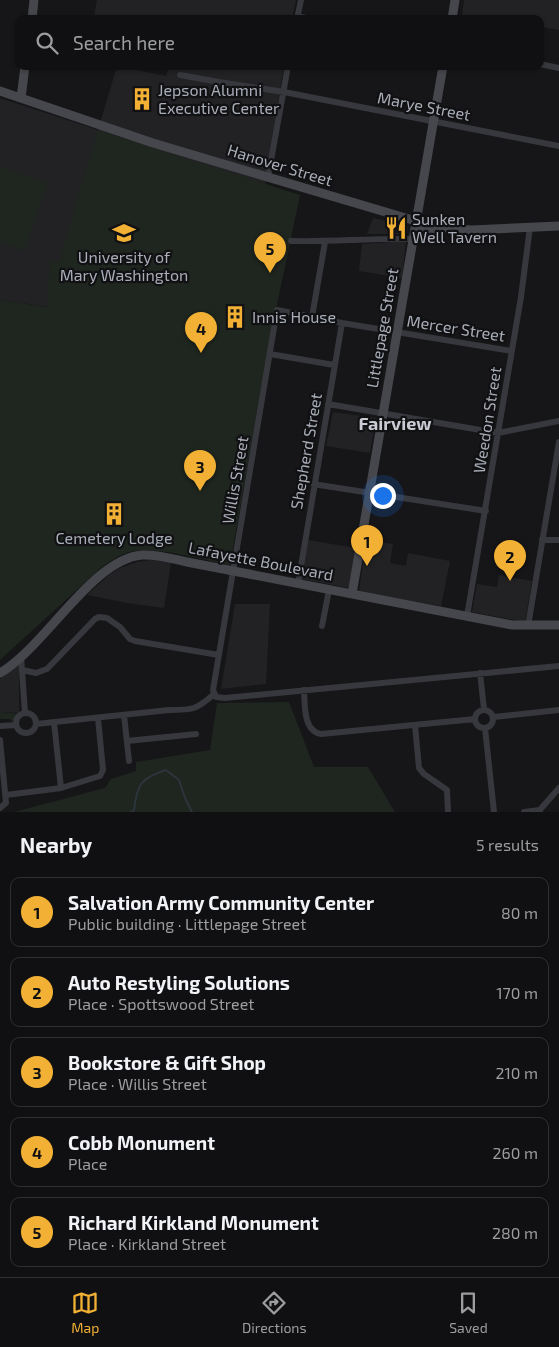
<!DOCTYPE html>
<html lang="en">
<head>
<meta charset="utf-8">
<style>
  :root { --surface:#101012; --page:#19191b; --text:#f1f3f6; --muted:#9c9d9f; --line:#303032; --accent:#f2b134 }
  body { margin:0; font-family:"Exo 2",sans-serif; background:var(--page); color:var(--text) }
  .you { position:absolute; left:382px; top:495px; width:18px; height:18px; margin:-12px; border:4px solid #fff; border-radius:50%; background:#1a73e8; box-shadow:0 0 0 8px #1a73e833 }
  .badge { display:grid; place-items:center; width:32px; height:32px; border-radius:50%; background:var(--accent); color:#111; font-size:16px; font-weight:700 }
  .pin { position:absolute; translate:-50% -41px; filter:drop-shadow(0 1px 2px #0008) }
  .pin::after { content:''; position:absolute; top:26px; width:18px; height:15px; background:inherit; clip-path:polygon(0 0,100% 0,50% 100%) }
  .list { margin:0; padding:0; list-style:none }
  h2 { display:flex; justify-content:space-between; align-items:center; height:65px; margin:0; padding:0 20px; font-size:21px }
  h2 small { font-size:16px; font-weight:400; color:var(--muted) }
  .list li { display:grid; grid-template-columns:32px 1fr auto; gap:15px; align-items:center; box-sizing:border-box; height:70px; margin:0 10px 10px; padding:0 10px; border:1px solid var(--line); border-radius:10px }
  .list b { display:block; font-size:19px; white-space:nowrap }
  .list p { margin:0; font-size:16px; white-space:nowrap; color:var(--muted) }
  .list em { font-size:16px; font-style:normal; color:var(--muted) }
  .icon { flex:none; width:28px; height:28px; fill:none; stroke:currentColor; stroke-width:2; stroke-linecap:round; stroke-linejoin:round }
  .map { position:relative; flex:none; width:559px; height:812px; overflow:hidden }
  .search { position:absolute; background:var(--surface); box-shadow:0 1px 4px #0004; left:15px; right:15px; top:15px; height:55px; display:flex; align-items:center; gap:12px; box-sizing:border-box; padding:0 18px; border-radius:10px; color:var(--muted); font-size:19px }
  .sheet { height:465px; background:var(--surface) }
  nav { display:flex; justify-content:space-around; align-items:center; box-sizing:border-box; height:70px; border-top:1px solid var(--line); background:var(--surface); font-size:14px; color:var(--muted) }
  nav a { display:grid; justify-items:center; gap:2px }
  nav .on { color:var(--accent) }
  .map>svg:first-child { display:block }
  .built { fill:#222225 }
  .green { fill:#1e261f }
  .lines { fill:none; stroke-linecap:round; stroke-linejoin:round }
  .stream { stroke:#2c353c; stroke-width:2 }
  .street { stroke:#37383d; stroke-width:6 }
  .secondary { stroke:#45474d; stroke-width:9 }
  .labels { text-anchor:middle; stroke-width:4.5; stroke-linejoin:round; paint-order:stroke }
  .poi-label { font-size:16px; fill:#a8adb8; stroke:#111113; text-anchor:start }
  .street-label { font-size:16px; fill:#a8adb8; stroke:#111113 }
  .neighbourhood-label { font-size:18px; font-weight:bold; fill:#c9ccd4; stroke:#111113 }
</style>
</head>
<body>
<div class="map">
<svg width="559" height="812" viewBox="0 0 559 812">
  <rect width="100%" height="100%" fill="#161618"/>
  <path class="built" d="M97 0H296L292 19H101L94 17Z
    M464 0H559V30L540 27V19H483L462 15Z
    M117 66 166 76 169 66H284L265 185 212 330 0 300V98L98 130Z
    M373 218 408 226 407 234H367Z
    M406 241 402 278 359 271 362 244Z
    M333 412 376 418 370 453 326 446Z
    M308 540 356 548 349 588 301 579Z
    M366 540 393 544 390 563 406 566 408 553 450 561 441 606 359 592Z
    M151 560 171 563 164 608 127 603 87 595 110 574 120 568 137 562Z
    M499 575 532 581 525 622 472 612 477 584 497 587Z
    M235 604H270L266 684 221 689Z
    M19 664V713L0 712V679Z"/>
  <path class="green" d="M98 130 300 195 269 343 230 565C203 560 154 545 129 552 119 555 110 561 102 567L0 660V300L47 307 50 261H59Z
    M0 167 48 183 25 251 0 242Z
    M289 702 314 767H368L395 812H14L105 788 111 779 136 771V762L210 750 217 703Z
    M0 712 19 714 12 722 10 719H0Z"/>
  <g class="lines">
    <path class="stream" d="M131 812 134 810C137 784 141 778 166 770L179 780 185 798 192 812"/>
    <path class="street" d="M298 16 310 19
      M297 19 301 0
      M540 64 559 68
      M180 75 219 82 284 92 559 146
      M268 177 288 66
      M291 241C332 242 372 238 413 239
      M312 317 325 242
      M512 351 342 323 277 310 213 690 216 697 225 698 559 666
      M270 354 334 365
      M328 404 498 433 559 421
      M313 484 486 511
      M542 540H559
      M298 584 342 323
      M467 616 521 297 530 227
      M322 626 329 590
      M528 626 559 442
      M21 656 25 713
      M23 670 36 673 47 669 95 619 99 617 107 618 120 627 130 639 135 641 219 655
      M480 673 484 709
      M304 690C305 705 303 731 321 734L475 719
      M475 719a9 9 0 1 1 18 0a9 9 0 1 1-18 0Z
      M16 723a10 10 0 1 1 20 0a10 10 0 1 1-20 0Z
      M124 715 129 761
      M494 717 559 710
      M54 722 61 788
      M36 724 169 710C193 710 196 710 214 694
      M415 725 419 768 424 774 447 790 448 812
      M0 726 16 725
      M485 728 494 812
      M0 740 6 803 0 808
      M127 741 196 734
      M6 795 61 788 100 776 103 770 98 718
      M524 812 540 810
      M538 812 559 788"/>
    <path class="secondary" d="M32 19 34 0
      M452 19 455 0
      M0 91 153 143 436 227 471 230 559 226
      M21 98 25 66
      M413 239 422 231 437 229
      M352 594 443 66
      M0 673C45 647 92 559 142 555 157 554 173 559 187 562L512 625H559"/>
  </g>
  <defs>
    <symbol id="building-bare" viewBox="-9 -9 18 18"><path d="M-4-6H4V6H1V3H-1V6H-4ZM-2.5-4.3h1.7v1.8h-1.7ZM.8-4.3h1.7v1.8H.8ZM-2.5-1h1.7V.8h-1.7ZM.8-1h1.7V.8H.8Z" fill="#f2b134" stroke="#111113" stroke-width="2.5" paint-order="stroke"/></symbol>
    <symbol id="restaurant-bare" viewBox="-9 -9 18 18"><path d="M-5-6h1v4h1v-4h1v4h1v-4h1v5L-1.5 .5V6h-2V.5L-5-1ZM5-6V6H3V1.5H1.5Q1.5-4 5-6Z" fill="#f2b134" stroke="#111113" stroke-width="2.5" paint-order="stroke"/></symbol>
    <symbol id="university-bare" viewBox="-9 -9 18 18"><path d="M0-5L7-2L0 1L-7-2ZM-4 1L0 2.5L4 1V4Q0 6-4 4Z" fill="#f2b134" stroke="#111113" stroke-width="2.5" paint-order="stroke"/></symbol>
  </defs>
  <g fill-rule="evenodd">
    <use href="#building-bare" x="126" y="83" width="32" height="32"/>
    <use href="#restaurant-bare" x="380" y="212" width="32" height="32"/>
    <use href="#university-bare" x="108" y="217" width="32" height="32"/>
    <use href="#building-bare" x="219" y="301" width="32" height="32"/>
    <use href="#building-bare" x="98" y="498" width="32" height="32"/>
  </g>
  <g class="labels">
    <g class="poi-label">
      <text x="158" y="96">Jepson Alumni<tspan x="158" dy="18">Executive Center</tspan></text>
      <text x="412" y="225">Sunken<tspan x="412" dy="18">Well Tavern</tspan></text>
      <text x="124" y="263" text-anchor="middle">University of<tspan x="124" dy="18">Mary Washington</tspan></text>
      <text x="252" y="323">Innis House</text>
      <text x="114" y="544" text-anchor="middle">Cemetery Lodge</text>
    </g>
    <g class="street-label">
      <text transform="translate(424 106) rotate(11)" y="6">Marye Street</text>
      <text transform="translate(280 165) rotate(17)" y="6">Hanover Street</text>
      <text transform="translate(382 328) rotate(-80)" y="6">Littlepage Street</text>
      <text transform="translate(456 328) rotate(9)" y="6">Mercer Street</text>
      <text transform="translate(487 420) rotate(-81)" y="6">Weedon Street</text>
      <text transform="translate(306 451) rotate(-80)" y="6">Shepherd Street</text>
      <text transform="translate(235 480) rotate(-80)" y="6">Willis Street</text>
      <text transform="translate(261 561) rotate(11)" y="6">Lafayette Boulevard</text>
    </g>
    <g class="neighbourhood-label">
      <text x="395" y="430">Fairview</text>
    </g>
  </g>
</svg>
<div class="you"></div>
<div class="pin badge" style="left:367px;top:566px">1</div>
<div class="pin badge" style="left:510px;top:581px">2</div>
<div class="pin badge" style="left:200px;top:491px">3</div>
<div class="pin badge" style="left:201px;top:353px">4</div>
<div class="pin badge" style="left:270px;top:273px">5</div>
<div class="search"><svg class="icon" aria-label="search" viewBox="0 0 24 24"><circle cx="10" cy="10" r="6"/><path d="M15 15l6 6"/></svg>Search here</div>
</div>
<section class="sheet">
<h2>Nearby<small>5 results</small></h2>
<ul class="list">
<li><span class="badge">1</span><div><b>Salvation Army Community Center</b><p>Public building · Littlepage Street</p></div><em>80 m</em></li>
<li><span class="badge">2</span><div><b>Auto Restyling Solutions</b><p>Place · Spottswood Street</p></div><em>170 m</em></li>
<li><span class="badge">3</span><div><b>Bookstore &amp; Gift Shop</b><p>Place · Willis Street</p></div><em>210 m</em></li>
<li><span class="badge">4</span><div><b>Cobb Monument</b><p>Place</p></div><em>260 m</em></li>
<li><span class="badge">5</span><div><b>Richard Kirkland Monument</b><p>Place · Kirkland Street</p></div><em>280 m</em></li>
</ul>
</section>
<nav>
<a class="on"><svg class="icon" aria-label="map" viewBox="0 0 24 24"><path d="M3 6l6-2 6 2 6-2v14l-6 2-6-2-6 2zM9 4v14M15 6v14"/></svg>Map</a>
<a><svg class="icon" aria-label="directions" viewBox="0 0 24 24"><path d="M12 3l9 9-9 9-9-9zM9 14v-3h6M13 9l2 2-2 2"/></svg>Directions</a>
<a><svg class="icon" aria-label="saved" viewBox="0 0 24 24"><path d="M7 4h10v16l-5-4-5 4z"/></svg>Saved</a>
</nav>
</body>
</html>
